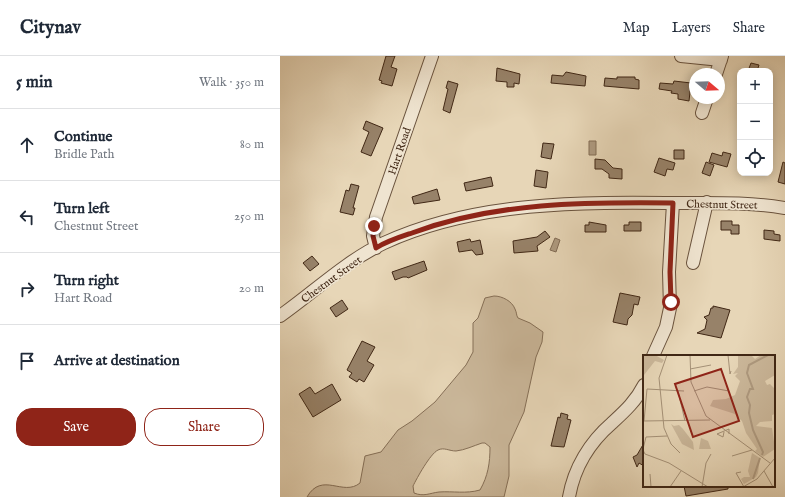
<!DOCTYPE html>
<html lang="en">
<head>
<meta charset="utf-8">
<style>
  :root { --surface:#fff; --page:#f6f6f7; --text:#1f2937; --muted:#747a83; --line:#e0e1e3; --accent:#8f2418 }
  body { margin:0; font-family:"IM FELL English",serif; background:var(--page); color:var(--text) }
  .controls { position:absolute; right:12px; top:12px; display:grid; overflow:hidden; border-radius:8px; box-shadow:0 2px 10px #0003 }
  .controls button { width:36px; height:36px; display:grid; place-items:center; padding:0; border:0; border-bottom:1px solid var(--line); background:var(--surface); color:var(--text); font:20px sans-serif }
  .compass { position:absolute; left:409px; top:12px; width:36px; height:36px; border-radius:50%; background:var(--surface); box-shadow:0 2px 10px #0003; rotate:109deg }
  .stop { position:absolute; width:12px; height:12px; margin:-9px; border:3px solid #8f2418; border-radius:50%; background:#fff }
  .stop.end { background:#8f2418; border-color:#fff; box-shadow:0 1px 4px #0008 }
  .list { margin:0; padding:0; list-style:none }
  h2 { display:flex; justify-content:space-between; align-items:center; height:52px; margin:0; padding:0 16px; font-size:17px }
  h2 small { font-size:13px; font-weight:400; color:var(--muted) }
  .list li { display:grid; grid-template-columns:26px 1fr auto; gap:12px; align-items:center; box-sizing:border-box; height:72px; padding:0 16px; border-top:1px solid var(--line) }
  .list b { display:block; font-size:15px; white-space:nowrap }
  .list p { margin:0; font-size:13px; white-space:nowrap; color:var(--muted) }
  .list em { font-size:13px; font-style:normal; color:var(--muted) }
  .actions { display:flex; gap:8px; padding:12px 16px }
  .actions a { flex:1; padding:9px 0; border:1px solid var(--accent); border-radius:16px; text-align:center; font-size:14px; color:var(--accent) }
  .actions .main { background:var(--accent); color:#fff }
  .icon { flex:none; width:22px; height:22px; fill:none; stroke:currentColor; stroke-width:2; stroke-linecap:round; stroke-linejoin:round }
  .map { position:relative; flex:none; width:505px; height:441px; overflow:hidden }
  header { display:flex; align-items:center; gap:24px; box-sizing:border-box; height:56px; padding:0 20px; background:var(--surface); border-bottom:1px solid var(--line) }
  header strong { font-size:19px }
  nav { display:flex; gap:22px; margin-inline-start:auto; font-size:14px }
  main { display:flex }
  aside { flex:1; background:var(--surface) }
  .map>svg:first-child { display:block }
  .green { fill:#cbb89b; stroke:#867058; fill-rule:evenodd }
  .water { fill:#ae9a80; stroke:#826c55 }
  .building { fill:#978269; stroke:#402715 }
  .lines { fill:none; stroke-linecap:round; stroke-linejoin:round }
  .minor-casing { stroke:#6a533e; stroke-width:14 }
  .minor { stroke:#efe4d0; stroke-width:12 }
  .route { stroke:#8f2418; stroke-width:5 }
  .labels { text-anchor:middle; stroke-width:3.5; stroke-linejoin:round; paint-order:stroke }
  .street-label { font-size:11px; fill:#402715; stroke:#efe4d0 }
  .inset-river { fill:none; stroke:#ae9a80; stroke-width:2 }
  .inset-road { fill:none; stroke:#a49076; stroke-width:1 }
  .view { fill:#8f2418; fill-opacity:0.15; stroke:#8f2418; stroke-width:2 }
  .inset-edge { fill:none; stroke:#402715; stroke-width:2 }
</style>
</head>
<body>
<header>
<strong>Citynav</strong>
<nav><a>Map</a><a>Layers</a><a>Share</a></nav>
</header>
<main>
<aside>
<h2>5 min<small>Walk · 350 m</small></h2>
<ul class="list">
<li><svg class="icon" aria-label="ahead" viewBox="0 0 24 24"><path d="M12 20V5M6 11l6-6 6 6"/></svg><div><b>Continue</b><p>Bridle Path</p></div><em>80 m</em></li>
<li><svg class="icon" aria-label="left" viewBox="0 0 24 24"><path d="M17 20v-9H6M10 6l-5 5 5 5"/></svg><div><b>Turn left</b><p>Chestnut Street</p></div><em>250 m</em></li>
<li><svg class="icon" aria-label="right" viewBox="0 0 24 24"><path d="M7 20v-9h11M14 6l5 5-5 5"/></svg><div><b>Turn right</b><p>Hart Road</p></div><em>20 m</em></li>
<li><svg class="icon" aria-label="arrive" viewBox="0 0 24 24"><path d="M6 21V4h12l-3 4 3 4H6"/></svg><div><b>Arrive at destination</b></div></li>
</ul>
<div class="actions"><a class="main">Save</a><a>Share</a></div>
</aside>
<div class="map">
<svg width="505" height="441" viewBox="0 0 505 441">
  <rect width="100%" height="100%" fill="#e7d6b7"/>
  <filter id="stains"><feTurbulence type="fractalNoise" baseFrequency=".005" numOctaves="4"/><feColorMatrix values="0 0 0 0 .2 0 0 0 0 .09 0 0 0 0 .02 0 0 0 .5 -.17"/></filter>
  <radialGradient id="worn" r=".72"><stop offset=".6" stop-color="#630" stop-opacity="0"/><stop offset="1" stop-color="#630" stop-opacity=".3"/></radialGradient>
  <path class="green" d="M214 240C222 240 232 245 235 253 237 257 236 259 238 262L250 267 263 276 262 286 256 301 244 356 229 389V420L224 441H27C42 415 63 441 80 427L85 400 101 396 118 374 132 365 155 346 186 309 193 296V267L198 262 205 242ZM202 387H205L210 391C210 407 208 420 200 434 186 438 173 435 159 436 150 437 144 441 134 437L133 430C137 422 150 398 158 394 164 391 169 395 176 395 185 394 193 390 202 387Z"/>
  <path class="water" d="M309 85H316V99H309Z
    M275 182 280 184 276 196 270 194Z"/>
  <path class="building" d="M106 0H115L111 11 117 13 112 30 101 27 102 25 99 24Z
    M471 7 479 9 477 15H468Z
    M217 12 240 18 239 28 234 27V31H227V26L216 25Z
    M286 16 306 20 305 30 271 27 272 19 283 20Z
    M337 21H355V23L359 24V33L324 30 325 22 337 23Z
    M168 25 178 28 170 57 163 54 168 33 166 32Z
    M394 25 411 27 409 45 398 43V38L391 37 392 35 379 33 380 27 393 28Z
    M86 65 103 72 91 100 81 96 89 76 83 73Z
    M263 87 274 88 271 103 261 101Z
    M394 94H404V103H394Z
    M443 96 451 98 447 111 429 106 432 97 442 100Z
    M379 102 395 107 393 114 387 113 385 120 374 116Z
    M315 103 325 104 333 112 342 113V123L329 122V118L322 113H315Z
    M426 106 434 109 430 120 422 117Z
    M503 106 505 107V128L498 126Z
    M256 114 268 116 266 132 254 130Z
    M211 121 213 130 186 135 184 127Z
    M71 128 79 130 73 152H75L73 159 60 156 66 134 69 135Z
    M157 133 160 144 134 148 132 141Z
    M441 165H452V169H459V178H451V174H441Z
    M309 166 326 169V176H305V169H309Z
    M349 166H361V175H344V169H349Z
    M484 174 494 175V178L500 179V185L484 183Z
    M265 175 270 181 257 190 258 195 234 197 233 185 257 181Z
    M190 183 191 186 200 184 203 198 196 199 192 194 179 196 177 186Z
    M32 200 39 208 30 215 23 207Z
    M144 205 147 214 128 222 127 221H123L115 224 112 216Z
    M340 237 360 241 358 249 354 248 352 259 348 263 347 269 333 266Z
    M62 244 68 253 56 261 50 252Z
    M433 250 450 254 441 282 417 277 425 273 427 264 424 261 429 259 431 252H433Z
    M82 285 95 291 87 305 94 309 84 326 79 323 77 326 69 321 72 317 67 314Z
    M52 328 61 344 33 361 19 338 30 331 35 338Z
    M281 357 288 359 287 363 291 364 284 391 271 390 278 361 280 362Z
    M364 387V410L359 407 357 411 353 401 357 399Z
    M404 430H448V433L406 440Z"/>
  <g class="lines">
    <defs>
      <path id="minor" d="M401 0 441 4
        M436 18 442 0
        M422 57 427 42
        M96 192 93 180 96 161 152 0
        M413 207 427 146
        M0 260C34 236 66 205 104 187 195 145 301 146 399 147 435 147 470 146 505 152
        M373 300 386 271 390 252 389 216 393 147
        M289 441C294 412 310 386 332 367 345 355 356 345 364 329"/>
    </defs>
    <use href="#minor" class="minor-casing"/>
    <use href="#minor" class="minor"/>
  </g>
  <g class="lines">
    <path class="route" d="M94 170 93 180 96 192C107 185 120 181 132 177 215 146 306 146 393 147L390 216 391 246"/>
  </g>
  <g class="labels">
    <g class="street-label">
      <text transform="translate(119 95) rotate(-71)" y="4">Hart Road</text>
      <text transform="translate(442 148) rotate(1)" y="4">Chestnut Street</text>
      <text transform="translate(51 223) rotate(-36)" y="4">Chestnut Street</text>
    </g>
  </g>
  <g transform="translate(363 299)">
    <rect width="132" height="132" fill="#e7d6b7"/>
    <path d="M0 0H12L21 5 19 8 12 6 1 20ZM95 0H108L112 4 118 0H132V20L122 26 124 30 127 29 132 34V59L129 60V66L117 67 113 71 129 73 132 94 120 102 112 96 114 94 103 78 99 66 92 59 67 51 70 45 83 44 92 40 97 26 92 21 95 18 90 19 95 12ZM28 69 31 71 36 70 40 74 50 87 51 95 39 89ZM58 83 65 86 68 94H56ZM109 98 117 103 115 118 113 122 101 129 98 124 101 122H107L105 116Z" fill="#cbb89b"/>
    <path class="inset-river" d="M119 100 120 97 110 75 106 58 107 50 104 42 107 34H110L104 18 106 10 125 0M110 124 117 103"/>
    <path class="inset-road" d="M24 0 16 23 21 73 28 89 37 98M47 0 48 27 63 61 127 108M85 0 87 19 88 16M47 14 68 10M35 36 42 66M51 36 64 32 86 36M0 66 67 65M1 66 4 34 41 36M81 77 80 82 74 79 86 74V79M0 94 3 82 24 81M0 95 2 99 26 108 65 132M89 101 109 95M121 116 130 132M98 117 93 118 101 132M7 119 8 132M27 132 38 116M59 132 63 108 68 99M100 132 114 124 132 103"/>
    <path class="view" d="M78 14 96 66 50 82 32 29Z"/>
    <rect width="132" height="132" class="inset-edge"/>
  </g>
  <rect width="100%" height="100%" filter="url(#stains)"/>
  <rect width="100%" height="100%" fill="url(#worn)"/>
</svg>
<div class="controls">
<button>+</button>
<button>−</button>
<button><svg class="icon" aria-label="locate" viewBox="0 0 24 24"><circle cx="12" cy="12" r="6"/><path d="M12 2v4M12 18v4M2 12h4M18 12h4"/></svg></button>
</div>
<svg class="compass" viewBox="-18 -18 36 36"><path d="M0-13l5 13h-10z" fill="#e53935"/><path d="M0 13l5-13h-10z" fill="#747a83"/></svg>
<div class="stop" style="left:391px;top:246px"></div>
<div class="stop end" style="left:94px;top:170px"></div>
</div>
</main>
</body>
</html>
